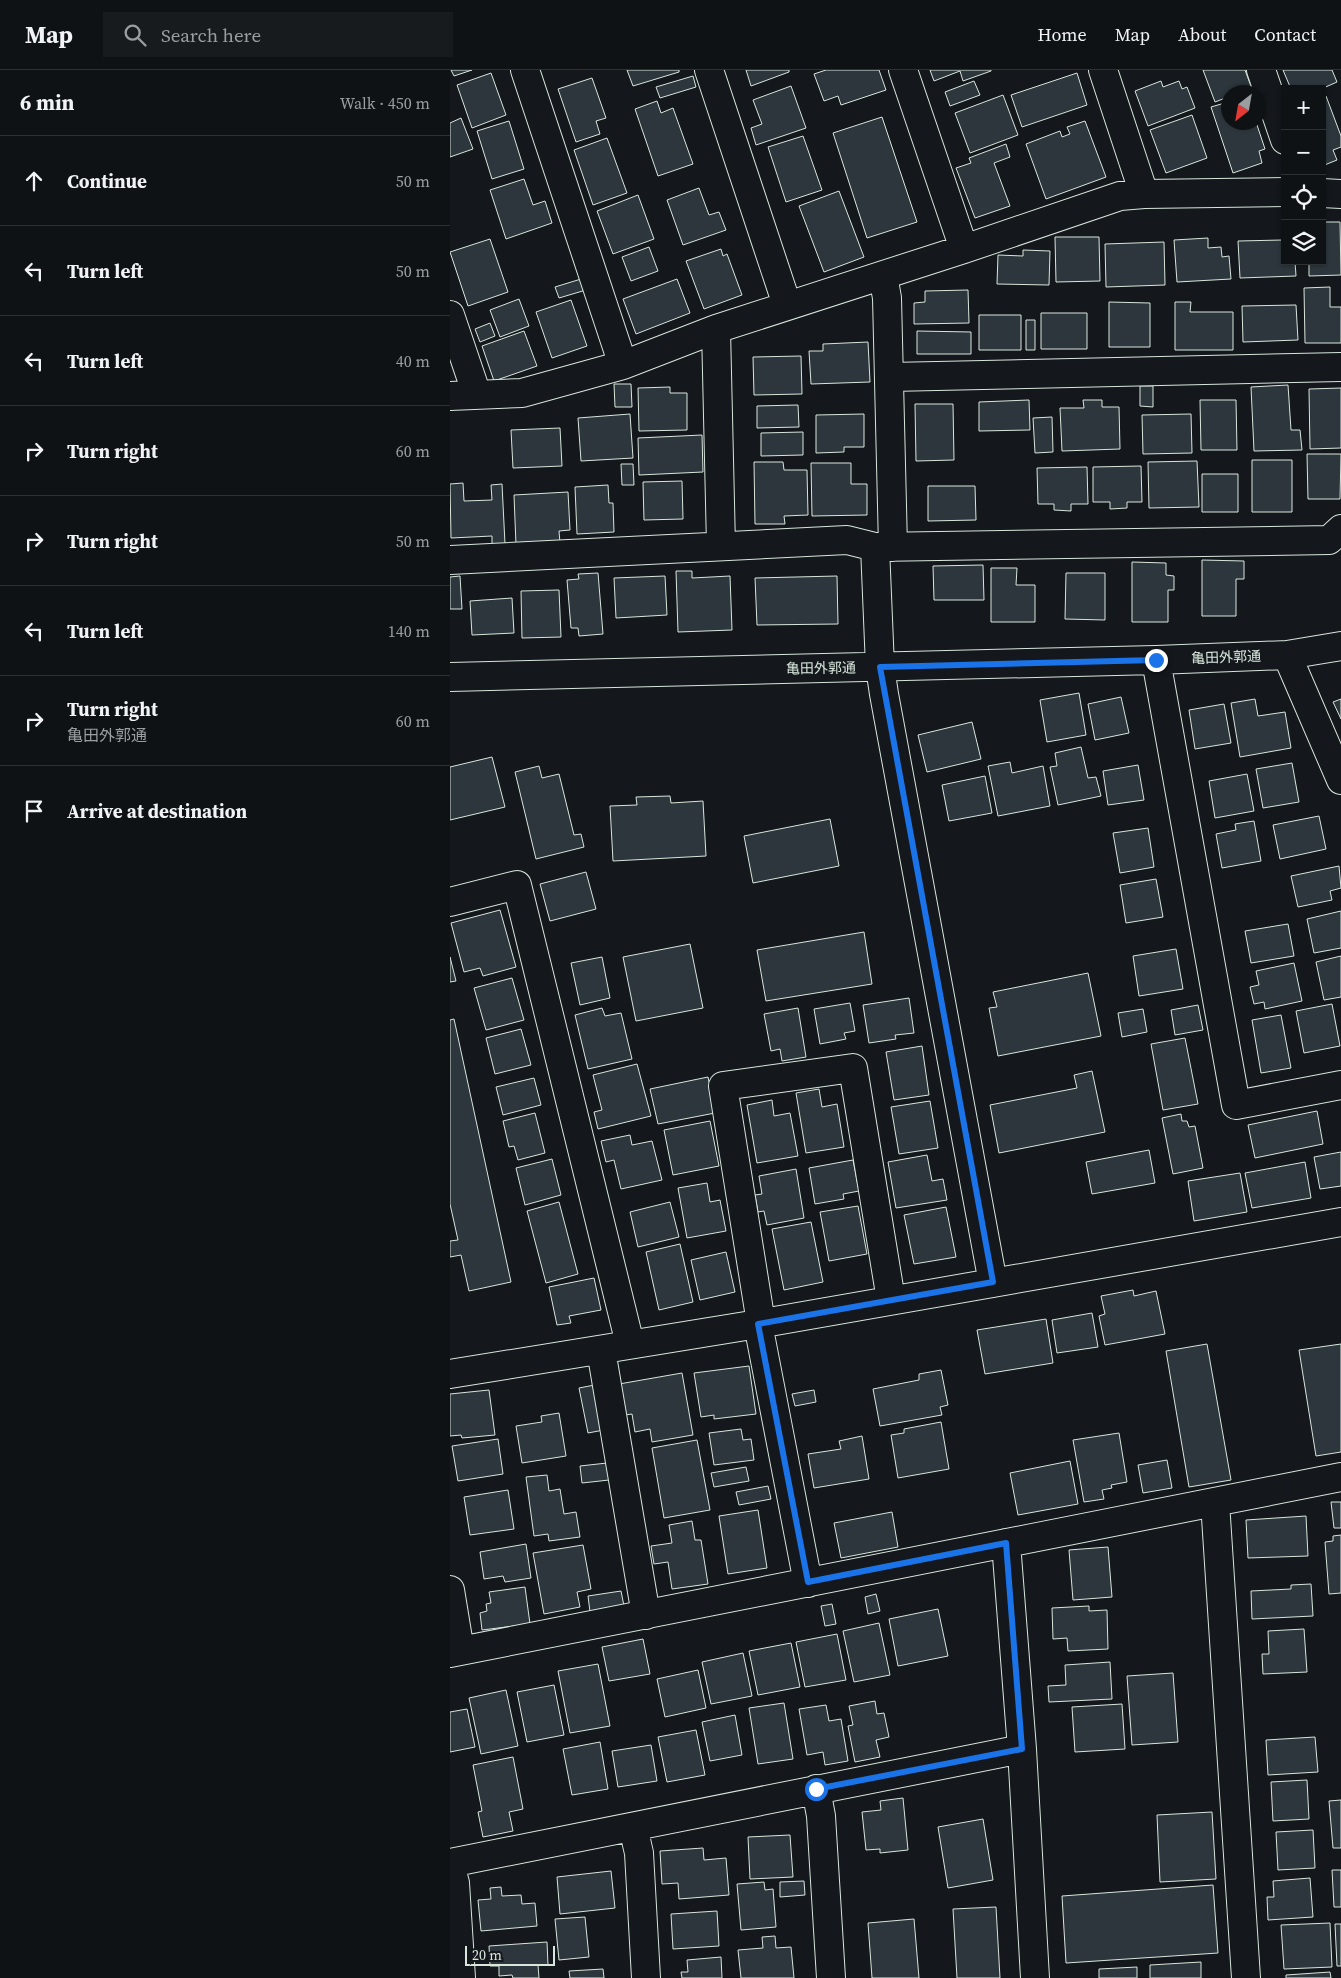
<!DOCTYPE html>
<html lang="en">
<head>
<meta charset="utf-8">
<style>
  :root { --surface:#0f1215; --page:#181b1e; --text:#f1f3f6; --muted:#9b9ea0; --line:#2f3234 }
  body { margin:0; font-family:"Source Serif 4","Noto Sans JP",serif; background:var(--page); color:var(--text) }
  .controls { position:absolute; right:15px; top:15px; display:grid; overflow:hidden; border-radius:0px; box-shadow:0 1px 4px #0004 }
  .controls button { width:45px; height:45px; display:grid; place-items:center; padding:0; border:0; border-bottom:1px solid var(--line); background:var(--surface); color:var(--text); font:25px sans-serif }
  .compass { position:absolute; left:771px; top:15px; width:45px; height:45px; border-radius:50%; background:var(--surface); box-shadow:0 1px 4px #0004; rotate:211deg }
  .scale { position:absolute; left:15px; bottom:12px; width:90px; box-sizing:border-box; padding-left:5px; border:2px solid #d8e6dc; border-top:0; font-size:14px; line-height:18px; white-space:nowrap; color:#d8e6dc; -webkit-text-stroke:4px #14181c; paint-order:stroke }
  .stop { position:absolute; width:15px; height:15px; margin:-11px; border:4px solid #1a73e8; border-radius:50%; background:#fff }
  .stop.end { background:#1a73e8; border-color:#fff; box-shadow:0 1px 5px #0008 }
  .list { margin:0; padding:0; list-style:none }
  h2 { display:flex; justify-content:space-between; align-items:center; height:65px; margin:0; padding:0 20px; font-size:21px }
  h2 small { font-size:16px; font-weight:400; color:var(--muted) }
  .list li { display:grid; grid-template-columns:32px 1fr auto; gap:15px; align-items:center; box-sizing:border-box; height:90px; padding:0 20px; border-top:1px solid var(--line) }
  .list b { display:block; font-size:19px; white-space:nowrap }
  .list p { margin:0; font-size:16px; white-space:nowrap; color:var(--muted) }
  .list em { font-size:16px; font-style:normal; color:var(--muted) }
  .icon { flex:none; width:28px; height:28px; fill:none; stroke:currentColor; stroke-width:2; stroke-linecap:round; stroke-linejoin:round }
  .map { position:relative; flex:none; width:891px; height:1908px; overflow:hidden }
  header { display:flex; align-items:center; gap:30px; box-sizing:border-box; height:70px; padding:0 25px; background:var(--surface); border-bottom:1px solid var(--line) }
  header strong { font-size:24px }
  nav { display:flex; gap:28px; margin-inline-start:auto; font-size:18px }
  .search { width:350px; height:45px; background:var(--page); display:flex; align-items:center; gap:12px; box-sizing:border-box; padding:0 18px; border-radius:0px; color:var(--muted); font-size:19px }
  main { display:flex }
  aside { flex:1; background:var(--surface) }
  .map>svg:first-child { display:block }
  .building { fill:#2c363c; stroke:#d8e6dc }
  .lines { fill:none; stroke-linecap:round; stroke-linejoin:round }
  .minor-casing { stroke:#d8e6dc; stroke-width:30 }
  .minor { stroke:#14181c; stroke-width:28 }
  .route { stroke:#1a73e8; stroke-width:6 }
  .labels { text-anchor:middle; stroke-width:4; stroke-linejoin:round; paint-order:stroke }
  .street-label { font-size:14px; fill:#d8e6dc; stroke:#14181c }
</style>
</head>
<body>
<header>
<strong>Map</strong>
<div class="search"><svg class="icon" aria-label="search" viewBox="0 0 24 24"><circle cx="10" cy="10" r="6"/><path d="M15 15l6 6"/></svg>Search here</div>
<nav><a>Home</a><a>Map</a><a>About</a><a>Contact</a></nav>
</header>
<main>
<aside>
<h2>6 min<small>Walk · 450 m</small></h2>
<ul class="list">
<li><svg class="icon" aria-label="ahead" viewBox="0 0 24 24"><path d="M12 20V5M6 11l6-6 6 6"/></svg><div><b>Continue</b></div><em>50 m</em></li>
<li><svg class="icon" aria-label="left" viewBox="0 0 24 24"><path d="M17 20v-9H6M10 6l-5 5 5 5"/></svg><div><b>Turn left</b></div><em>50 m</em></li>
<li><svg class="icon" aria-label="left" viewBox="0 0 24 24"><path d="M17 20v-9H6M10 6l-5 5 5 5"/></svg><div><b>Turn left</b></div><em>40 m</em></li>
<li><svg class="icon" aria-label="right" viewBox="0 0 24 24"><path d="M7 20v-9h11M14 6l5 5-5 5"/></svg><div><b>Turn right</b></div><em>60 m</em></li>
<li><svg class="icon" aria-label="right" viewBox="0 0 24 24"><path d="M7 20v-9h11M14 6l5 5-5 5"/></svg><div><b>Turn right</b></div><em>50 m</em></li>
<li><svg class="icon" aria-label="left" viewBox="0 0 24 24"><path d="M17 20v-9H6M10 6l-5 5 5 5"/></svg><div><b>Turn left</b></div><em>140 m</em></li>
<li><svg class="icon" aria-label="right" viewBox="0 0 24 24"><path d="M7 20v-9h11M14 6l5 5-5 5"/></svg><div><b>Turn right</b><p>亀田外郭通</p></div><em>60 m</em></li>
<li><svg class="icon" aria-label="arrive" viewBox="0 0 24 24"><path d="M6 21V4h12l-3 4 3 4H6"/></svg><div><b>Arrive at destination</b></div></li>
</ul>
</aside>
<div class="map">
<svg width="891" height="1908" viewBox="0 0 891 1908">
  <rect width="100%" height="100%" fill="#14181c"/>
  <path class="building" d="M1 0H22L4 6Z
    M177 0H229V2L183 16Z
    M296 0H339V2L301 16Z
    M376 0H429L436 20 391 35 388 26 374 31 364 4Z
    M480 0H541V1L513 11 510 1 484 11Z
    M753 0H795L802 19 792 22H778V27L765 32Z
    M833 0H882L887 12 871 19H841Z
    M41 3 56 45 22 58 7 15Z
    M627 3 637 35 572 57 561 25Z
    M243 6 246 17 210 28 206 17Z
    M142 8 156 48 146 51 150 64 126 72 108 19Z
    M524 11 530 25 500 36 495 22Z
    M711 11 713 17 729 11 732 19 737 17 745 38 698 56 685 21Z
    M341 16 356 58 306 75 301 58 312 54 303 30Z
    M553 25 568 65 520 83 505 43Z
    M876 26 891 66V77L883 80 887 90 872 96V27Z
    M207 31 211 43 223 38 243 94 208 106 185 39Z
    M778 32V52H806L815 79 809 81 812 93 783 103 761 37Z
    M742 45 757 88 716 103 700 60Z
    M432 47 467 152 417 168 383 63Z
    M11 48 23 79 0 87V53Z
    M59 51 74 99 42 109 27 61Z
    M635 51 656 107 596 129 576 74 610 61 612 67 620 64 617 57Z
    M353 66 372 120 336 132 318 77Z
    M157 68 177 123 143 135 124 80Z
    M556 74 560 87 544 93 560 136 525 148 506 98 521 93 519 88Z
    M74 109 83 135 95 131 102 153 56 169 40 120Z
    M249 118 259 145 269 142 276 160 233 175 217 130Z
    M389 121 414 187 374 202 349 136Z
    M188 125 204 169 163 184 147 141Z
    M872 152H890L891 205 859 206V191H872Z
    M605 167H649L650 211 606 212Z
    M758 168V178L771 177 772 187 779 186 781 209 727 212 724 170Z
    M40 169 58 222 18 236 0 182Z
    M833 170 835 191H845L846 206 790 208 788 171Z
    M714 172 715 215 656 217 655 174Z
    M199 177 208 201 181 211 172 187Z
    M271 179 273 186 277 184 292 225 254 239 236 191Z
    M573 180 600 181 599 215 547 214 548 185 573 186Z
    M131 209 136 220 109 228 105 217Z
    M227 209 240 243 186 264 173 229Z
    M880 217V237H891V273H855L854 218Z
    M518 220 519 253 464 254V233L475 232V221Z
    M69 229 79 256 50 267 40 240Z
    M121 230 137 276 102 288 86 242Z
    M659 232 700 233V277H659Z
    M725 232H741L740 242H783V280H725Z
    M846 235 848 270 793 272 792 236Z
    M591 243H637V279H591Z
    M529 245H571V280H529Z
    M576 250H585V280H576Z
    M40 253 45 266 30 272 25 259Z
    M74 261 87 296 44 311 32 276Z
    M467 261 521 262V284H467Z
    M418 272 420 312 361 314 359 281H373V274Z
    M351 286 352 324 304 325 303 287Z
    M164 314H181L182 337H165Z
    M838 315 841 360H850L852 380 804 381 801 317Z
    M690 316H703V337L690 336Z
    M220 317V323H237V360L189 361 188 318Z
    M891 318V378L860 379 859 319Z
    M579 330 580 360 529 361V332Z
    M633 330H652V337H669L670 379 612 381 610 338H634Z
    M750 330H786L787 380H751Z
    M465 334H503L504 390 466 391Z
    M348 335 349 357 307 358V336Z
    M180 344 183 388 131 391 128 348Z
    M414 344V377H394V382L366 383V345Z
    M741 344 742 383 693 384 692 345Z
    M602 347 603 382 585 383 583 348Z
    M110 358 112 396 63 398 61 360Z
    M353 362V385L311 386V363Z
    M252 365 253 402 189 405 188 368Z
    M857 384H891L890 429H858Z
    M802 390H842V442H802Z
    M747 391 749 437 699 438 698 392Z
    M304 392H333L334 400H357L358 445 334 446 335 454H305Z
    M361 393H401V414H417V445L362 446Z
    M171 394H183L184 415H172Z
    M691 396 692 432H677V438L660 439V432H643V397Z
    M637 397 638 434H621V441L604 440V434H588L587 398Z
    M752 404H788V442H752Z
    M232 411 233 449 194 450 193 412Z
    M13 413 14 431 42 430 41 415 52 414 55 474 42 475V466L1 468 0 414Z
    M158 415 159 433H163L164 462 127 464 125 417Z
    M478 416H525L526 450 478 451Z
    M118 422 120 460 109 461 110 473 66 475 64 425Z
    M752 490 794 491V509H786V546H752Z
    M682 492 716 493V505L724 506V520H718V552H682Z
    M533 495 534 530H484L483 496Z
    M541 498H567L566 515H585V552H541Z
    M226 501H242V508L280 506 282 560 228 562Z
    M148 503 153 564 129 566 128 558H121L117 510 129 509 128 504Z
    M616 503H655V550L615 549Z
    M10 506 12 539H0V507Z
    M215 506 217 545 166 548 164 508Z
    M387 506 388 554 307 555 305 508Z
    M109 520 111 567 72 568 71 521Z
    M62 528 64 563 22 565 20 531Z
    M629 623 636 665 597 672 590 630Z
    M671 627 679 663 645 670 638 634Z
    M805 629 808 646 835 642 841 678 790 687 781 633Z
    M891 629V649L883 632Z
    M774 634 781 673 745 679 739 640Z
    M522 652 531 689 477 702 468 665Z
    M631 677 638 708 646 707 651 726 608 735 600 697 607 696 605 683Z
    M42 687 55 737 0 750V697Z
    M560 692 562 703 593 696 600 736 548 746 538 696Z
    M842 693 849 732 813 738 806 699Z
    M688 695 694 730 658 735 653 701Z
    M89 696 92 708 109 704 124 765 131 764 134 777 86 789 65 702Z
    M797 704 804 741 765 748 759 711Z
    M535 706 542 743 499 751 492 715Z
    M220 726 221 733 253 731 256 786 163 791 160 736 187 735 186 727Z
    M869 746 876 779 830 789 823 755Z
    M380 749 389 796 303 813 294 766Z
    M804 751 811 791 772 798 766 764 786 760 785 754Z
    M698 758 704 797 670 803 663 763Z
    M889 796 891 818 880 821 882 830 848 837 841 806Z
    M136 802 146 839 100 851 90 814Z
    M706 809 713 847 676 853 670 815Z
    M50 840 66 897 33 906 30 898 14 902 1 853Z
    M891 841V878L864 883 857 849Z
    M838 854 844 886 801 893 795 861Z
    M414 862 422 914 316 931 307 880Z
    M240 874 253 938 186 951 173 887Z
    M726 879 733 919 689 926 683 886Z
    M891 886V927L874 930 866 892Z
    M0 887 6 911 0 912Z
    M152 887 160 928 130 935 121 893Z
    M844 893 852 931 815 939 814 932 804 934 800 917 809 915 806 901Z
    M638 903 651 966 548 986 539 938 547 937 543 922Z
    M62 908 74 950 36 960 24 918Z
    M459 928 464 963 445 965 446 969 419 973 413 935Z
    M400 933 405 961 394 963 396 969 370 974 364 939Z
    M882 934 890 976 854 983 846 941Z
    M748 935 753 960 725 965 721 940Z
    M152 938 155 946 171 943 182 989 138 999 125 945Z
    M348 938 356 987 332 991 330 979 321 981 314 944Z
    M693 939 697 962 672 967 668 943Z
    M831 945 841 998 811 1003 802 950Z
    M4 949 61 1212 19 1221 11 1185 0 1187V1171L8 1170 0 1134V950Z
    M71 959 81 995 45 1004 36 968Z
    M735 968 748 1034 713 1040 701 974Z
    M472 976 479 1025 444 1030 436 982Z
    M187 994 201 1046 148 1059 144 1042 152 1040 143 1005Z
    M642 1001 655 1062 549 1083 540 1035 627 1018 624 1005Z
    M258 1007 265 1043 208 1054 200 1019Z
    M84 1008 91 1035 53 1045 46 1017Z
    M369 1019 372 1037 387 1034 394 1077 356 1083 346 1023Z
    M322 1030 324 1046 340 1043 348 1086 307 1093 297 1035Z
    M480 1031 488 1078 449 1084 441 1037Z
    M867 1041 873 1074 805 1088 798 1055Z
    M85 1043 95 1083 68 1090 64 1076 59 1077 53 1051Z
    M731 1044 732 1051H737L739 1057 745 1056 753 1098 723 1104 712 1048Z
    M260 1051 269 1096 223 1105 214 1060Z
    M180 1065 182 1075 202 1071 212 1110 171 1119 164 1090 156 1092 151 1071Z
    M699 1080 705 1113 642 1124 636 1092Z
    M891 1082V1116L870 1119 864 1087Z
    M477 1085 482 1111 493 1109 497 1130 446 1138 438 1092Z
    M102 1089 111 1125 75 1135 66 1098Z
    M403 1090 409 1121 393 1124 394 1129 365 1134 359 1098Z
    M855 1092 861 1128 802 1138 795 1103Z
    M346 1099 354 1148 317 1155 314 1141 308 1142 305 1125 312 1124 309 1106Z
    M790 1103 797 1142 744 1151 738 1111Z
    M257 1113 260 1132 270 1130 276 1161 237 1168 228 1118Z
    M109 1132 128 1204 96 1213 77 1141Z
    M220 1132 229 1167 188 1177 180 1142Z
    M408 1136 417 1184 379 1191 370 1142Z
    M496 1137 506 1187 464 1194 454 1145Z
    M361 1152 373 1212 334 1220 322 1159Z
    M230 1174 243 1232 209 1240 196 1182Z
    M276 1182 285 1222 250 1230 241 1190Z
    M144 1208 151 1240 119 1246 121 1253 107 1255 99 1217Z
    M683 1220 684 1226 706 1221 715 1264 655 1275 649 1246 655 1244 651 1226Z
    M642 1243 648 1277 607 1283 602 1250Z
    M596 1249 603 1293 535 1304 527 1260Z
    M757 1274 781 1410 739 1417 716 1281Z
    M891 1274V1382L866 1386 849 1280Z
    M299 1296 306 1344 264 1349V1345L251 1347 244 1303Z
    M491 1300 498 1335 490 1337 492 1345 430 1356 423 1319 469 1310V1304Z
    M232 1303 243 1365 202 1372 200 1359 185 1362 182 1344 175 1345 169 1314Z
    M150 1314 159 1359 138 1363 129 1318Z
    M39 1320 45 1365 12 1368 11 1365 0 1366V1324Z
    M364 1320 366 1332 345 1336 342 1324Z
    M109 1343 116 1386 72 1393 66 1356 92 1352 91 1346Z
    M491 1352 499 1399 448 1408 441 1365 454 1363V1359Z
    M291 1359 293 1370 301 1369 304 1390 264 1395 259 1363Z
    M669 1363 677 1412 661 1415 662 1418 652 1420 654 1429 634 1432 623 1370Z
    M412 1366 419 1409 364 1418 358 1384 391 1379 389 1371Z
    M48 1369 53 1404 8 1411 2 1376Z
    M247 1370 260 1440 214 1448 202 1378Z
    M717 1390 722 1418 693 1423 688 1395Z
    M620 1391 628 1434 568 1445 560 1403Z
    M157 1393 159 1410 132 1413 130 1396Z
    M296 1397 299 1411 264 1417 261 1403Z
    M97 1405 99 1421 110 1419 114 1444 126 1442 130 1467 99 1471 98 1464 84 1466 76 1407Z
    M318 1416 321 1429 289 1435 286 1422Z
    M58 1420 64 1459 20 1465 14 1427Z
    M881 1432H891V1458H884Z
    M308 1440 317 1498 278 1504 269 1446Z
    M442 1442 448 1477 391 1488 384 1453Z
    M856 1446 858 1486 798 1488 796 1450Z
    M242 1451 245 1470H251L258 1514 222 1519 218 1492 204 1494 201 1476 222 1473 219 1455Z
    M891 1465V1523L879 1524 875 1472 883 1471V1466Z
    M76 1474 81 1508 55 1512 53 1506 34 1509 30 1482Z
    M133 1475 141 1519 127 1522 130 1537 94 1544 83 1483Z
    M658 1477 662 1527 623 1530 619 1480Z
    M861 1514 863 1546 802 1549 801 1521 841 1519V1515Z
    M75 1517 80 1554 32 1560 30 1543 37 1541 36 1534 41 1533 39 1522Z
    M171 1521 174 1536 140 1542 138 1526Z
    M426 1524 430 1541 418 1544 415 1527Z
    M382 1534 386 1554 375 1556 371 1536Z
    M639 1536V1541L657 1540 658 1579 618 1581 617 1568 603 1569 602 1538Z
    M488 1539 498 1586 448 1596 439 1549Z
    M429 1553 440 1605 404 1612 393 1561Z
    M854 1559 857 1602 813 1604 812 1584H819L818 1561Z
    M387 1564 396 1610 355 1617 346 1572Z
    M193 1569 200 1604 159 1611 152 1577Z
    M341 1573 350 1617 308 1625 299 1581Z
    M293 1583 302 1626 261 1634 252 1592Z
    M660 1592 662 1629 599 1632 598 1616 616 1615 615 1595Z
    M148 1594 160 1656 120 1663 108 1601Z
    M248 1600 256 1638 215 1647 207 1609Z
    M723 1603 728 1672 682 1675 677 1606Z
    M104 1615 114 1665 77 1672 67 1622Z
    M56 1620 68 1676 31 1684 19 1628Z
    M425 1631 427 1644 434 1643 439 1667 426 1670 430 1687 405 1692 398 1656 403 1655 399 1636Z
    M334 1633 343 1689 308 1694 299 1638Z
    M672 1634 675 1679 625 1682 622 1637Z
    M376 1635 379 1651 391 1649 398 1691 375 1695 373 1682 357 1685 349 1639Z
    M17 1639 25 1677 0 1682V1642Z
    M285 1645 292 1685 260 1691 252 1652Z
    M246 1660 255 1705 217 1712 208 1667Z
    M865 1667 868 1702 818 1705 816 1670Z
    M150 1672 158 1719 122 1725 113 1679Z
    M201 1675 207 1711 168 1717 162 1681Z
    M63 1687 73 1739 59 1742 63 1761 33 1767 28 1742 32 1741 23 1695Z
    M857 1710 859 1749 823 1751 821 1712Z
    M453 1728 458 1780 430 1783V1779L416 1780 412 1742 431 1740 430 1731Z
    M891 1730V1778H883L879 1731Z
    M762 1742 766 1809 710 1812 707 1745Z
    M533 1749 543 1810 498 1818 488 1757Z
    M863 1760 865 1798 828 1800 826 1762Z
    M340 1765 343 1807 300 1809 298 1767Z
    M253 1778 254 1790 276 1788 279 1825 229 1829 228 1813 212 1814 210 1781Z
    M882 1800H891V1837H884Z
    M161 1801 165 1838 110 1844 107 1807Z
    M860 1808 863 1847 818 1850 817 1827H824L823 1811Z
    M354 1811 355 1825 330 1827V1812Z
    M314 1812 315 1820 323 1819 326 1857 291 1860 287 1814Z
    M763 1815 768 1883 616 1893 612 1826Z
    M51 1817 52 1826 71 1825 72 1834 85 1833 87 1856 31 1861 28 1830 41 1829 40 1818Z
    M546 1837 550 1908H507L503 1839Z
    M267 1841 269 1876 223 1879 221 1844Z
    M135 1847 139 1887 109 1890 105 1849Z
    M464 1849 469 1908H422L418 1853Z
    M880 1853 882 1897 834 1899 831 1855Z
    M885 1854H891V1896H887Z
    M325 1866 326 1878 341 1877 344 1908H291L288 1880 313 1878 312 1867Z
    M97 1872 98 1895H88L89 1908H63L62 1905 49 1906V1896H40L39 1876Z
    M271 1887 272 1908H232L231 1902H238L237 1890Z
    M751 1892V1908H700V1895Z
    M687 1897V1908H649V1899Z
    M153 1899 154 1908H120L119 1901Z
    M880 1902 881 1908H836V1905Z"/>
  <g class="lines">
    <defs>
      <path id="minor" d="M75 0 173 295
        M259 0 337 235
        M453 0 514 179
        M653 0 694 124
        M811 0 835 70
        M872 123 891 124
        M433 205 437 228 443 477
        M0 245 27 325
        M266 259 271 476
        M440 307 891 297
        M0 326 72 323 173 295 266 259 514 179 670 126 694 124 835 122
        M425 477 430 597 434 624 543 1213
        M0 490 397 470 425 477 879 470 891 459
        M837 585 891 710
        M706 590 786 1035 891 1015
        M0 607 706 590 837 585 891 576
        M0 832 67 815 180 1274
        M311 1253 273 1016 403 998 441 1230
        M308 1254 358 1513
        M151 1280 196 1545
        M0 1304 308 1254 891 1152
        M765 1432 796 1908
        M556 1473 572 1679 585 1908
        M0 1520 10 1581
        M0 1583 891 1407
        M366 1719 371 1746 381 1908
        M183 1757 189 1783 196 1908
        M0 1793 572 1679
        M0 1795 5 1813 11 1908"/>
    </defs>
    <use href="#minor" class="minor-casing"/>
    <use href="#minor" class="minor"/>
  </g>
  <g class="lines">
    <path class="route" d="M366 1719 572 1679 556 1473 358 1512 308 1254 543 1212 430 597 706 590"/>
  </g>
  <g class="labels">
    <g class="street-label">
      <text transform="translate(776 587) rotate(-2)" y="5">亀田外郭通</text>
      <text transform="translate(371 598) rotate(-1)" y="5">亀田外郭通</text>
    </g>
  </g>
</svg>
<div class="controls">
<button>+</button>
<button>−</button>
<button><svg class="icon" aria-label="locate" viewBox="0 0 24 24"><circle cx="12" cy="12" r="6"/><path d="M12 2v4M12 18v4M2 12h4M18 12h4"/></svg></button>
<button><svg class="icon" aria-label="layers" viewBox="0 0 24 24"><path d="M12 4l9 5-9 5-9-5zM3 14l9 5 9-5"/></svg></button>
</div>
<svg class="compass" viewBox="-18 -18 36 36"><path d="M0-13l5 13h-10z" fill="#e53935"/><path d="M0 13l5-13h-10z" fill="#9b9ea0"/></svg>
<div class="scale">20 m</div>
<div class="stop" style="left:366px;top:1719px"></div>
<div class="stop end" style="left:706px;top:590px"></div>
</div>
</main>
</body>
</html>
